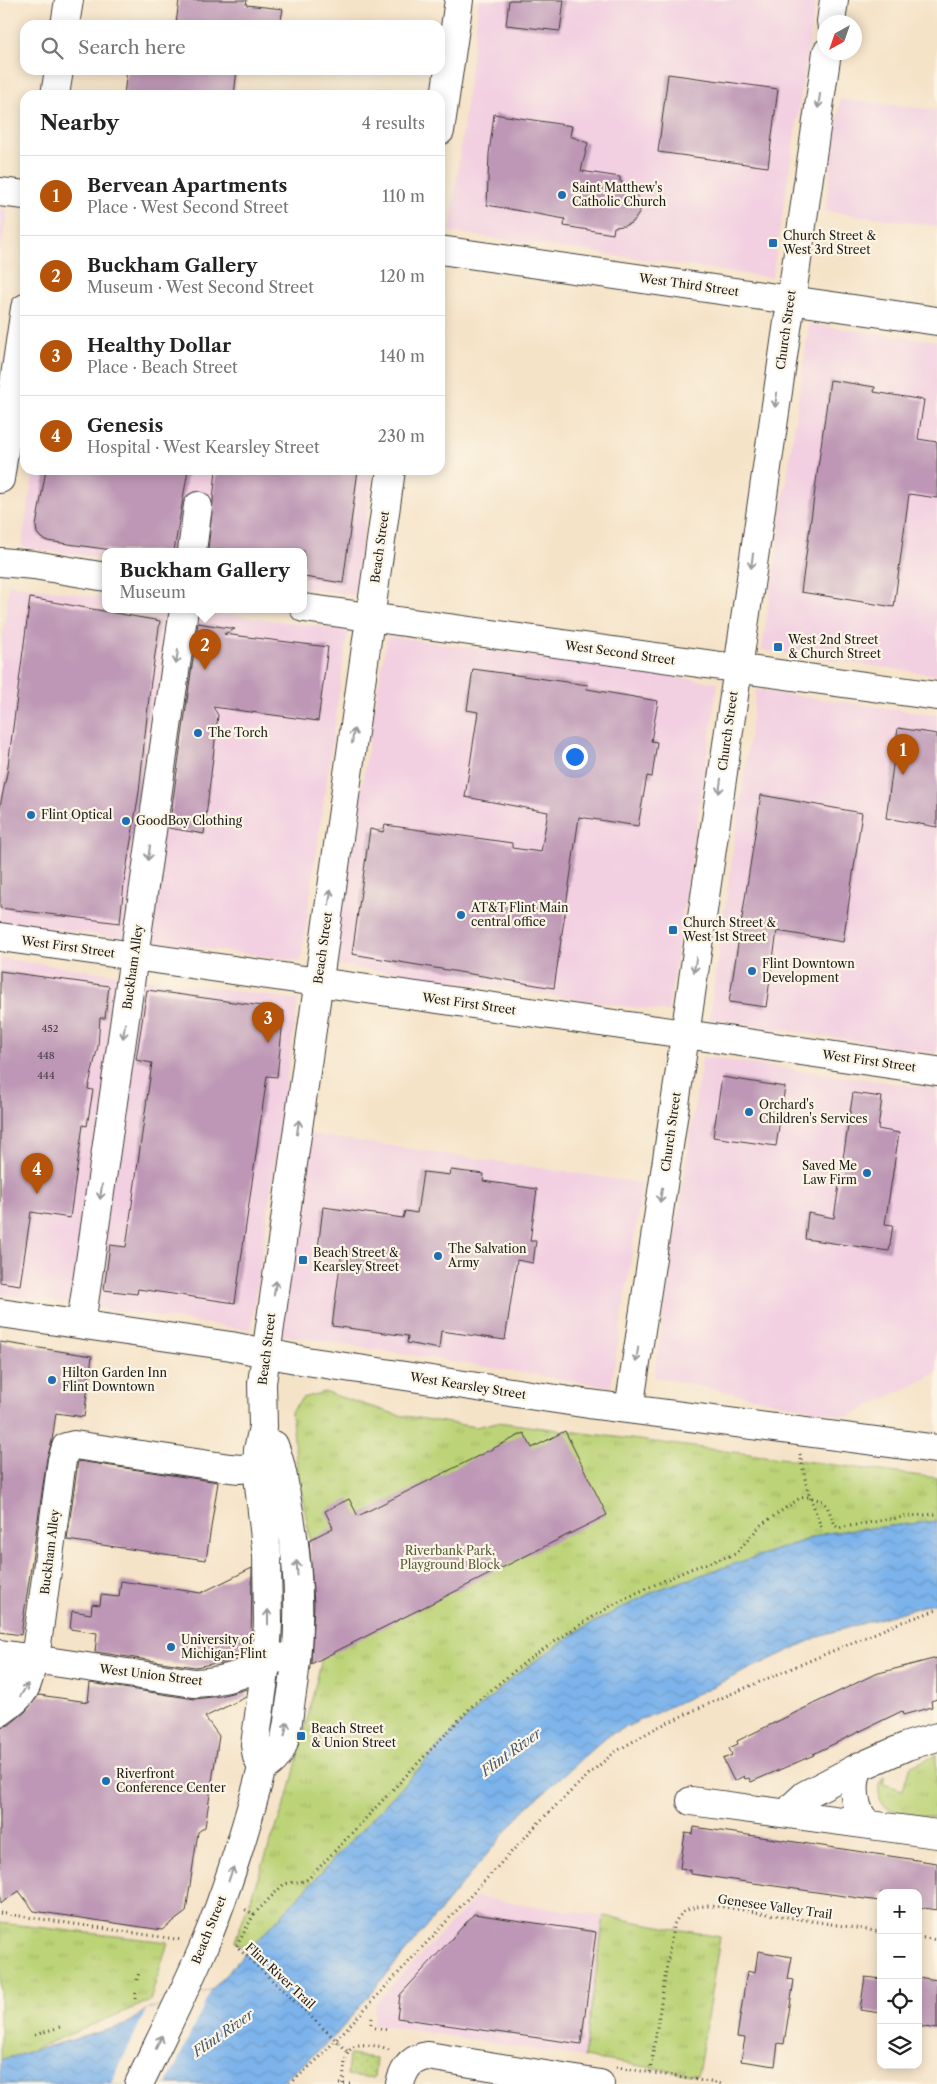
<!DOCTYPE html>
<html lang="en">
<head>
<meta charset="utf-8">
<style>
  :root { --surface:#fff; --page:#f2f2f2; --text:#222; --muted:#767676; --line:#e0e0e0; --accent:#b45309 }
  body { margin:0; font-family:"Libre Caslon Text",serif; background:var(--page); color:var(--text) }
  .controls { position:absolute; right:15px; bottom:15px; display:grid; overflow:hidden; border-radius:10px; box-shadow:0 2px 12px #0003 }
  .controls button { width:45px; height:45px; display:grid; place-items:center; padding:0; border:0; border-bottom:1px solid var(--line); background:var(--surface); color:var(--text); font:25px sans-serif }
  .compass { position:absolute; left:817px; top:15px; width:45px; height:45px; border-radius:50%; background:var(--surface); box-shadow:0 2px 12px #0003; rotate:220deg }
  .you { position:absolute; left:574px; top:756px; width:18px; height:18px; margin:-12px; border:4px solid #fff; border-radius:50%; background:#1a73e8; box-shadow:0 0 0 8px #1a73e833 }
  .badge { display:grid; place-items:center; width:32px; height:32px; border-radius:50%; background:var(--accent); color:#fff; font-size:16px; font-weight:700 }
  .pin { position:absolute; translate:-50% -41px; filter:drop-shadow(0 1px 2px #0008) }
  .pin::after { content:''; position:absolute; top:26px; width:18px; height:15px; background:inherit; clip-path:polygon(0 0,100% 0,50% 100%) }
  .popup { position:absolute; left:102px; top:548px; width:205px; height:65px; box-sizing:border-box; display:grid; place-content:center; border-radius:10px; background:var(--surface); filter:drop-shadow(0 1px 4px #0005); font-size:16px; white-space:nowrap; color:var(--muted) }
  .popup b { font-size:19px; color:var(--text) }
  .popup::after { content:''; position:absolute; left:50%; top:100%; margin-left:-10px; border:10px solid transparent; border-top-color:var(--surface) }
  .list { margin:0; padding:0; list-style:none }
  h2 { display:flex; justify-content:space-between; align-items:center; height:65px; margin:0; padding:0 20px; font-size:21px }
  h2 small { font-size:16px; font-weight:400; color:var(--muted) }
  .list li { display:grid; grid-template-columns:32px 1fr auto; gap:15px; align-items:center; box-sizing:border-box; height:80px; padding:0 20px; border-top:1px solid var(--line) }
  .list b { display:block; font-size:19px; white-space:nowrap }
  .list p { margin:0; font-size:16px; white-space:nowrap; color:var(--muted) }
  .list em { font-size:16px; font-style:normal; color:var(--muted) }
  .icon { flex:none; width:28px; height:28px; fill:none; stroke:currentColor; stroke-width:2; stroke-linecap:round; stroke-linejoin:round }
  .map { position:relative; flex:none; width:937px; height:2084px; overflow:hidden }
  .search { position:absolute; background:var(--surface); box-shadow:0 2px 12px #0003; left:20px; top:20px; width:425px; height:55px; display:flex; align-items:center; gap:12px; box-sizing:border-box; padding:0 18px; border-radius:15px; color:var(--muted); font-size:19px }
  .panel { position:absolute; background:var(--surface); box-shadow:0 2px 12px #0003; left:20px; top:90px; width:425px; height:385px; border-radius:15px }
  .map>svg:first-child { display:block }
  .built { fill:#f2cfe1 }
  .grass { fill:url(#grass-dots); stroke:#6c784a }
  .park { fill:url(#park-tufts); stroke:#6c784a }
  .water { fill:url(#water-waves); stroke:#4c6884 }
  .pier { fill:#f5e3c8 }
  .building { fill:#bd97b5 }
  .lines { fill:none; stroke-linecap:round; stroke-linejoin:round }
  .minor-casing { stroke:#3d3a36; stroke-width:30 }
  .major-casing { stroke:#3d3a36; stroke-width:30 }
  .path { stroke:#3d3a36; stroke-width:3; stroke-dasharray:1 4; stroke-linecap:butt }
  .minor { stroke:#fff; stroke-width:28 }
  .major { stroke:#fff; stroke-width:28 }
  .path-bridge { stroke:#3d3a36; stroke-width:3; stroke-dasharray:1 4; stroke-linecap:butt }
  .oneway { stroke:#999 }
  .poi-dot { fill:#1f6fb2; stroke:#fcf5e5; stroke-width:2 }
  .labels { text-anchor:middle; stroke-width:4.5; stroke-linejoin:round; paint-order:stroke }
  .number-label { font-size:10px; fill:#443b42 }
  .poi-label { font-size:12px; fill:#1c1c1c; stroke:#fcf5e5; text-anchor:start }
  .street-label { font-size:12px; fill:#1c1c1c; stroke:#fcf5e5 }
  .park-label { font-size:12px; fill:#545c3c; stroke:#fcf5e5 }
  .water-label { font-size:14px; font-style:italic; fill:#42586f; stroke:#fcf5e5 }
</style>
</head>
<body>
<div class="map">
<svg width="937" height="2084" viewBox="0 0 937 2084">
  <defs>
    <pattern id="grass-dots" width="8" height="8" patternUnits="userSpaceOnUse" patternTransform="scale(1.25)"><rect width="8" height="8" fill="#bcd377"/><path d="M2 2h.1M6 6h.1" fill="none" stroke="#a1b566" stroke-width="1.8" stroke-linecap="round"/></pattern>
    <pattern id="park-tufts" width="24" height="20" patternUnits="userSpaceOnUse" patternTransform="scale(1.25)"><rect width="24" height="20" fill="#bcd377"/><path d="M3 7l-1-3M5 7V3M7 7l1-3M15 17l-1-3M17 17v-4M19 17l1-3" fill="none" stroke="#a1b566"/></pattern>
    <pattern id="water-waves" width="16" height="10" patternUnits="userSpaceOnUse" patternTransform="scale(1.25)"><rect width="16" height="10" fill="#7cb3eb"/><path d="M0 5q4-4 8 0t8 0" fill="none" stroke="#6b99c9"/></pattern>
  </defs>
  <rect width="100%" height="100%" fill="#fcf5e5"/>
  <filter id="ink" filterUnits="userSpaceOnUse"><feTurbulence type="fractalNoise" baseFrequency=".02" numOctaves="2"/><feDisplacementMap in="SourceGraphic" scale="10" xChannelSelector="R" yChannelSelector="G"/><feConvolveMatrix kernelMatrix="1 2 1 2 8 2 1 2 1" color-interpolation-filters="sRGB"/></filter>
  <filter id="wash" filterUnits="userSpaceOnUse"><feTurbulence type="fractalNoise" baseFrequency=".0096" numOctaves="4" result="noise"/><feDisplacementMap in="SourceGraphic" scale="20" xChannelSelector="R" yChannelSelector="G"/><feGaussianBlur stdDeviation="1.12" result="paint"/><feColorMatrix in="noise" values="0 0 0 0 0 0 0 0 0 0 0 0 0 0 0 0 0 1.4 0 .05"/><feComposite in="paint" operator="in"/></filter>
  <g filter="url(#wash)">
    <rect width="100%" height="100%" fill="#f5e3c8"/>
    <path class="built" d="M479 0H816L772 278 450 232Z
      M840 99 937 110V226L825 211Z
      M0 209 7 210 0 256Z
      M809 324 937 341V675L762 650Z
      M34 470H373L354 595 304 588V551H106V559L21 547Z
      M9 584 106 598V609H188L348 630 301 961 0 922V660Z
      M387 636 718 683 668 1012 332 964Z
      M756 690 937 715V1053L709 1019Z
      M0 958 298 1000 251 1330 0 1294Z
      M702 1057 937 1089V1373L848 1417 654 1377Z
      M308 1134 643 1183 611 1387 279 1334Z
      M476 1897 604 1916 584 2057 373 2024 376 2002Z"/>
    <path class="grass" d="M349 2055 376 2058 374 2078 347 2075Z"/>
    <path class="park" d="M324 1392 398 1415 476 1427 497 1422 937 1478V1521L826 1533 657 1590 583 1628 514 1676 457 1728 248 1951 235 1941 290 1789 327 1638 297 1465 291 1412 302 1398Z
      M936 1755 937 1818 890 1810 879 1801C878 1790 878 1784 885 1776L883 1784 903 1790 910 1767Z
      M604 1916 720 1937 698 2075 584 2057Z
      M0 1923 168 1942 150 2001 15 2057 0 2060Z"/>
    <path class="water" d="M937 1521V1602L822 1635 607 1736 524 1810 336 2035 280 2084H0V2060L125 2025 146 2010 211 1990 457 1728 514 1676 583 1628 657 1590 826 1533Z"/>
    <path class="pier" d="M211 1990 167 2084H111L146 2010Z"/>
    <g id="blocks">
      <path class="building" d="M179 0H247L246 5 283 9 280 25 176 24Z
        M509 0H564L560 31 506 25Z
        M127 70H237L234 95H124Z
        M668 74 778 89 768 167 658 152Z
        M494 114 572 126 570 136 588 143 581 171 620 177V181L635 192 639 198 641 207 638 215 633 222 624 226 614 227 613 234 564 226 565 219 487 205 489 154Z
        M830 380 875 387 874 392 924 400 918 439 937 442V498L909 494 894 607 801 592Z
        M46 470H188L174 551H119L47 541 41 538 37 533 36 526Z
        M216 470H358L343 583 304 577V551H208Z
        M30 598 160 621 150 688 139 792 124 883 120 923 0 908V806L7 773Z
        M198 623 235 629 224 634 328 647 318 721 213 707 218 715 204 834 169 828Z
        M473 669 588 685 587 689 658 701 651 741 657 742 652 777 647 776 638 826 579 817 554 988 352 954 370 829 383 832 385 825 512 843V848L541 852 548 812 465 797 478 712 467 710Z
        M898 728 937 734V827L886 818Z
        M761 795 862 813 843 942 777 931 766 1007 729 1002Z
        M0 971 109 986 105 1018H100L98 1046 88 1089 93 1090 87 1126 83 1125 70 1218 31 1212 20 1285 0 1282Z
        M147 990 262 1006 284 1011 277 1077 267 1076 235 1303 138 1289 137 1294 104 1290 110 1245 126 1247 152 1063 136 1060Z
        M722 1077 785 1087 776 1146 713 1137Z
        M853 1093 882 1097 878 1129 899 1133 885 1224 893 1225 889 1251 805 1239 808 1213 834 1218Z
        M451 1170 484 1174 483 1181 537 1189 530 1241H536L533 1263 517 1260 505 1340 441 1331 439 1349 407 1343 408 1336 332 1326 342 1251 318 1249 323 1207 403 1218 405 1211 417 1213 423 1172 450 1175Z
        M0 1342 92 1356 84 1417 56 1413 52 1441 47 1458 21 1635 0 1632Z
        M565 1431 607 1515 311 1664 314 1603 309 1540 333 1528 325 1511 349 1499 358 1516 524 1433 532 1448Z
        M78 1461 218 1482 206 1560 67 1540Z
        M252 1568 251 1654 233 1660 195 1667 95 1652 97 1633 70 1629 72 1611 91 1614 92 1604 100 1605 101 1595 119 1597 121 1581 201 1593Z
        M937 1658V1699L931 1701 932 1707 903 1715 902 1711 813 1754 814 1755 751 1782 749 1778 745 1779 744 1776 734 1781 723 1759 732 1755 729 1748 738 1744 737 1741 875 1674Z
        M90 1683 195 1699 220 1696 247 1689 246 1697 205 1717 219 1736 205 1827 198 1832 186 1912 162 1930 34 1911 19 1891 0 1904V1727L9 1725 25 1712 39 1695 88 1702Z
        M694 1827 937 1863V1910L918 1907V1893H881L879 1901 691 1874V1870L680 1868 685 1833 693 1834Z
        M474 1914 596 1932 581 2044 397 2018 400 1995Z
        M758 1951 792 1957 788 1979 794 1980 784 2044 778 2043 775 2066 741 2061 745 2038 737 2037 747 1971 755 1973Z
        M865 1977 881 1979V2013L860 2010Z
        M918 1977 937 1980V2029L918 2026Z"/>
    </g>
  </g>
  <g filter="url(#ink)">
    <use href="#blocks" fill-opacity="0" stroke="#3d3a36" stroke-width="1"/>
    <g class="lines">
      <defs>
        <path id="minor" d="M831 22 834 0
          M440 131 459 0
          M0 192 25 195
          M440 250 937 321
          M192 551 198 506
          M0 562 34 565 106 577
          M304 608 937 696
          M0 937 720 1039 937 1071
          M0 1313 231 1346 306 1361 589 1404 937 1449
          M81 1324 184 609
          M629 1409 669 1146 827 52
          M0 1654 194 1683C225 1682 252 1672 279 1657
          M35 1659 62 1460 66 1447 74 1445 230 1468 240 1469 279 1463
          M0 1682 22 1657
          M0 1712C26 1693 27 1690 33 1659
          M860 1766C851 1782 853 1814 870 1825
          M262 1768C286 1759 287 1728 290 1706 302 1637 301 1569 287 1501 284 1482 281 1463 274 1445
          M691 1801 937 1834
          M790 1814 794 1805 805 1795 855 1769 907 1746 937 1737
          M139 2084C161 2038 184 1993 204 1946 228 1888 246 1829 262 1768L257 1757 255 1745 266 1664 268 1622 267 1556 257 1467 258 1450 263 1427 262 1383 391 470
          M400 2084C404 2068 411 2058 428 2056L600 2084"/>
        <path id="major" d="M65 25 69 0
          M55 95 59 70
          M0 479 25 308"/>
      </defs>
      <use href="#minor" class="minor-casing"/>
      <use href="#major" class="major-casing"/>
      <path class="path" d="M800 1454 807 1488 822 1530
        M0 1913 182 1940
        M254 1914 283 1885C292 1880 302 1885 310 1877L474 1704 529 1659 572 1630 611 1606 645 1589 693 1568 735 1554 761 1525 800 1498 808 1497 823 1501 827 1506 835 1525 838 1528 909 1516 937 1514
        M918 1937 937 1940
        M239 1949 236 1947 254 1914 244 1909 243 1911
        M137 1980 139 1972
        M135 1999 136 1991
        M371 2024 372 2018
        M375 2028 388 2030
        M35 2035 63 2026
        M339 2043 348 2052
        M616 2067 722 2084
        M650 2072 673 1927C682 1904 703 1905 724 1907L881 1932
        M290 2084 320 2057 543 1818 589 1774 615 1752 656 1728 719 1699 899 1623 937 1610
        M339 2084H351
        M343 2084C345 2066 342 2042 367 2045 376 2046 383 2046 390 2051"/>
      <use href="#minor" class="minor"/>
      <use href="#major" class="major"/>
      <path class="path-bridge" d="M239 1949 339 2043"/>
    </g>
    <defs><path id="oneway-shaft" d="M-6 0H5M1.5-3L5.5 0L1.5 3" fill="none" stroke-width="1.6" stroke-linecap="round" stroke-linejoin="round" transform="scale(1.25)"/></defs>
    <g class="oneway">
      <use href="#oneway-shaft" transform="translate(819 101) rotate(98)"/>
      <use href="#oneway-shaft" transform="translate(776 400) rotate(98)"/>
      <use href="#oneway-shaft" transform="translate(752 561) rotate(98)"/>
      <use href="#oneway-shaft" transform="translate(177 657) rotate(98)"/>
      <use href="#oneway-shaft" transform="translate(353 736) rotate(-82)"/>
      <use href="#oneway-shaft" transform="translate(720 786) rotate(98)"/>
      <use href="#oneway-shaft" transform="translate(149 853) rotate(98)"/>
      <use href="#oneway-shaft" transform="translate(330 897) rotate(-82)"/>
      <use href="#oneway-shaft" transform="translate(695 965) rotate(99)"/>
      <use href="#oneway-shaft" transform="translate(124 1031) rotate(98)"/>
      <use href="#oneway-shaft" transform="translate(298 1127) rotate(-82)"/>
      <use href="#oneway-shaft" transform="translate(101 1192) rotate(98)"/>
      <use href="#oneway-shaft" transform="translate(661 1195) rotate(99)"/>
      <use href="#oneway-shaft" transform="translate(275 1288) rotate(-81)"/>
      <use href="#oneway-shaft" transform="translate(637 1355) rotate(99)"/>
      <use href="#oneway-shaft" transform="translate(297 1568) rotate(-94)"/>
      <use href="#oneway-shaft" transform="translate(268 1617) rotate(-90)"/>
      <use href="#oneway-shaft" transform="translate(24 1690) rotate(-59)"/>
      <use href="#oneway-shaft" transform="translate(286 1729) rotate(-78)"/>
      <use href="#oneway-shaft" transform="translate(231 1874) rotate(-71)"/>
      <use href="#oneway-shaft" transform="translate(159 2042) rotate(-65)"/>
    </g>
  </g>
  <g class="poi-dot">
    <circle cx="562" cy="195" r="5"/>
    <rect x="768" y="238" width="10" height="10" rx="2.5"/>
    <rect x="773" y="642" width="10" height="10" rx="2.5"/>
    <circle cx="198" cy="733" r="5"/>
    <circle cx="31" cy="815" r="5"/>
    <circle cx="126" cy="821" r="5"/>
    <circle cx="461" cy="915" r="5"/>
    <rect x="668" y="925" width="10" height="10" rx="2.5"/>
    <circle cx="752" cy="971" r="5"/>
    <circle cx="749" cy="1112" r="5"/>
    <circle cx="867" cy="1173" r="5"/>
    <circle cx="438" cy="1256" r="5"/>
    <rect x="298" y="1255" width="10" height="10" rx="2.5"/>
    <circle cx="52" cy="1380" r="5"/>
    <circle cx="171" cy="1647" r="5"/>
    <rect x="296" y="1731" width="10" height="10" rx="2.5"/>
    <circle cx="106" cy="1781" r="5"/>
  </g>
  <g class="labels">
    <g class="number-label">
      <text x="50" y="1032">452</text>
      <text x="46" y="1059">448</text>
      <text x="46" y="1079">444</text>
    </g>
    <g class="poi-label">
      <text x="572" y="192">Saint Matthew's<tspan x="572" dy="14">Catholic Church</tspan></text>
      <text x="783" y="240">Church Street &amp;<tspan x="783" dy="14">West 3rd Street</tspan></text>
      <text x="788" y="644">West 2nd Street<tspan x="788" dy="14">&amp; Church Street</tspan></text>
      <text x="208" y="737">The Torch</text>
      <text x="41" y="819">Flint Optical</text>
      <text x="136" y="825">GoodBoy Clothing</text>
      <text x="471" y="912">AT&amp;T Flint Main<tspan x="471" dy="14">central office</tspan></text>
      <text x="683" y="927">Church Street &amp;<tspan x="683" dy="14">West 1st Street</tspan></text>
      <text x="762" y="968">Flint Downtown<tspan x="762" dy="14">Development</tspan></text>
      <text x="759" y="1109">Orchard's<tspan x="759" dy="14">Children's Services</tspan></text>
      <text x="857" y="1170" text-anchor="end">Saved Me<tspan x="857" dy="14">Law Firm</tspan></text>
      <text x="448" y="1253">The Salvation<tspan x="448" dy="14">Army</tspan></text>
      <text x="313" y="1257">Beach Street &amp;<tspan x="313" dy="14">Kearsley Street</tspan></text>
      <text x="62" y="1377">Hilton Garden Inn<tspan x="62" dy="14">Flint Downtown</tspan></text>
      <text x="181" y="1644">University of<tspan x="181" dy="14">Michigan-Flint</tspan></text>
      <text x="311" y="1733">Beach Street<tspan x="311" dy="14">&amp; Union Street</tspan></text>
      <text x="116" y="1778">Riverfront<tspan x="116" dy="14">Conference Center</tspan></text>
    </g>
    <g class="street-label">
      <text transform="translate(689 285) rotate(8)" y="4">West Third Street</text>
      <text transform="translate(786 330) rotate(-82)" y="4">Church Street</text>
      <text transform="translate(380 547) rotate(-82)" y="4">Beach Street</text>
      <text transform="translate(620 653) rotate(8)" y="4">West Second Street</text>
      <text transform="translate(728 731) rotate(-82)" y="4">Church Street</text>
      <text transform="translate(68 947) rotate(8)" y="4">West First Street</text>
      <text transform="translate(323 948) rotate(-82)" y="4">Beach Street</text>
      <text transform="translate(133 967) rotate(-82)" y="4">Buckham Alley</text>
      <text transform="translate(469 1004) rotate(8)" y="4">West First Street</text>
      <text transform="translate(869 1061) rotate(8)" y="4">West First Street</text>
      <text transform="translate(671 1132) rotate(-82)" y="4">Church Street</text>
      <text transform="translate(267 1349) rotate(-83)" y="4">Beach Street</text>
      <text transform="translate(468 1386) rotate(9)" y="4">West Kearsley Street</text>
      <text transform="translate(50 1552) rotate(-83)" y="4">Buckham Alley</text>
      <text transform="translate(151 1675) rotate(7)" y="4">West Union Street</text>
      <text transform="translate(775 1907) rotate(8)" y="4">Genesee Valley Trail</text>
      <text transform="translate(209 1930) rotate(-68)" y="4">Beach Street</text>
      <text transform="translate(280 1976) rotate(43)" y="4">Flint River Trail</text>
    </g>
    <g class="park-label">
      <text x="450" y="1555">Riverbank Park,<tspan x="450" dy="14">Playground Block</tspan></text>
    </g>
    <g class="water-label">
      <text transform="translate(511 1752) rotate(-36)" y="5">Flint River</text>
      <text transform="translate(223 2033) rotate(-35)" y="5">Flint River</text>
    </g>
  </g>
</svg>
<div class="controls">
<button>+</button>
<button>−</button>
<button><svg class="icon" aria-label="locate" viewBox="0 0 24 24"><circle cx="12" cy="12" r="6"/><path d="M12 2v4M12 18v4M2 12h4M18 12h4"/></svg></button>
<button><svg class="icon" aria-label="layers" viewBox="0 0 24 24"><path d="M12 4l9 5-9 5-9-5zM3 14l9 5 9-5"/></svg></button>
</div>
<svg class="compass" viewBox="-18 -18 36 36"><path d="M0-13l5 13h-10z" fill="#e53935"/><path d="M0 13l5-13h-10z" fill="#767676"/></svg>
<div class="you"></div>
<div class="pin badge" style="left:903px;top:775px">1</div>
<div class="pin badge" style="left:205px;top:670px">2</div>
<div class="popup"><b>Buckham Gallery</b>Museum</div>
<div class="pin badge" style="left:268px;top:1043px">3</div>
<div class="pin badge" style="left:37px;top:1194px">4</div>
<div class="search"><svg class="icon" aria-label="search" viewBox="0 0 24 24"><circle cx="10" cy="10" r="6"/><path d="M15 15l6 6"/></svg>Search here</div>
<section class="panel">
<h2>Nearby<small>4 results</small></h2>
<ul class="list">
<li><span class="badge">1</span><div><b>Bervean Apartments</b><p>Place · West Second Street</p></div><em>110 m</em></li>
<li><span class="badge">2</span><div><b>Buckham Gallery</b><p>Museum · West Second Street</p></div><em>120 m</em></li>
<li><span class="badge">3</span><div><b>Healthy Dollar</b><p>Place · Beach Street</p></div><em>140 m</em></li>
<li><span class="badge">4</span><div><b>Genesis</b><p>Hospital · West Kearsley Street</p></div><em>230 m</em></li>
</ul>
</section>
</div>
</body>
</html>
